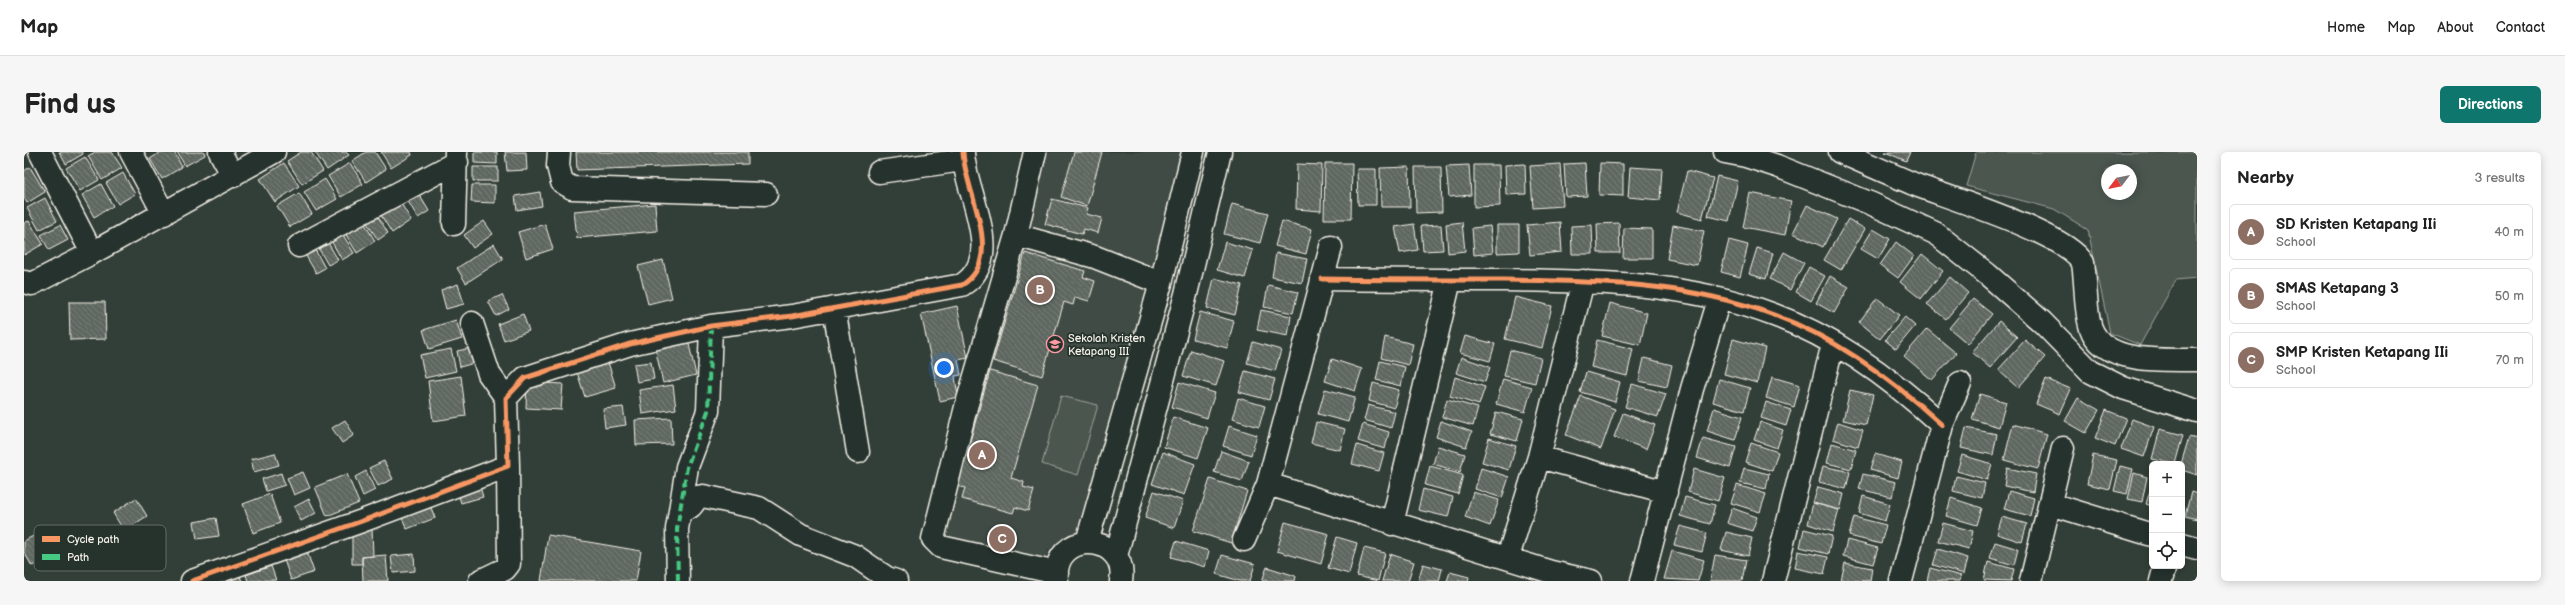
<!DOCTYPE html>
<html lang="en">
<head>
<meta charset="utf-8">
<style>
  :root { --surface:#fff; --page:#f6f6f6; --text:#222; --muted:#767676; --line:#e0e0e0; --accent:#0f766e }
  body { margin:0; font-family:"Balsamiq Sans",sans-serif; background:var(--page); color:var(--text) }
  .controls { position:absolute; right:12px; bottom:12px; display:grid; overflow:hidden; border-radius:6px; box-shadow:0 2px 10px #0003 }
  .controls button { width:36px; height:36px; display:grid; place-items:center; padding:0; border:0; border-bottom:1px solid var(--line); background:var(--surface); color:var(--text); font:20px sans-serif }
  .compass { position:absolute; left:2077px; top:12px; width:36px; height:36px; border-radius:50%; background:var(--surface); box-shadow:0 2px 10px #0003; rotate:238deg }
  .you { position:absolute; left:920px; top:216px; width:14px; height:14px; margin:-10px; border:3px solid #fff; border-radius:50%; background:#1a73e8; box-shadow:0 0 0 6px #1a73e833 }
  .badge { display:grid; place-items:center; width:26px; height:26px; border-radius:50%; background:var(--accent); color:#fff; font-size:13px; font-weight:700 }
  .pin { position:absolute; translate:-50% -50%; border:2px solid #fff; box-shadow:0 1px 4px #0006 }
  .list { margin:0; padding:0; list-style:none }
  h2 { display:flex; justify-content:space-between; align-items:center; height:52px; margin:0; padding:0 16px; font-size:17px }
  h2 small { font-size:13px; font-weight:400; color:var(--muted) }
  .list li { display:grid; grid-template-columns:26px 1fr auto; gap:12px; align-items:center; box-sizing:border-box; height:56px; margin:0 8px 8px; padding:0 8px; border:1px solid var(--line); border-radius:6px }
  .list b { display:block; font-size:15px; white-space:nowrap }
  .list p { margin:0; font-size:13px; white-space:nowrap; color:var(--muted) }
  .list em { font-size:13px; font-style:normal; color:var(--muted) }
  .icon { flex:none; width:22px; height:22px; fill:none; stroke:currentColor; stroke-width:2; stroke-linecap:round; stroke-linejoin:round }
  .map { position:relative; flex:none; width:2173px; height:429px; overflow:hidden; border-radius:6px }
  header { display:flex; align-items:center; gap:24px; box-sizing:border-box; height:56px; padding:0 20px; background:var(--surface); border-bottom:1px solid var(--line) }
  header strong { font-size:19px }
  nav { display:flex; gap:22px; margin-inline-start:auto; font-size:14px }
  .intro { display:flex; align-items:center; justify-content:space-between; box-sizing:border-box; height:96px; padding:0 24px }
  h1 { margin:0; font-size:28px }
  .button { padding:10px 18px; border-radius:6px; background:var(--accent); color:#fff; font-size:14px; font-weight:700 }
  main { display:flex; gap:24px; padding:0 24px }
  aside { flex:1; background:var(--surface); border-radius:6px; box-shadow:0 2px 10px #0003 }
  .map>svg:first-child { display:block }
  .built { fill:#404b44 }
  .grass { fill:#4c564f; stroke:#a0a49c; fill-rule:evenodd }
  .building { fill:url(#building-back-hatch); stroke:#f4f1e8 }
  .lines { fill:none; stroke-linecap:round; stroke-linejoin:round }
  .minor-casing { stroke:#f4f1e8; stroke-width:25 }
  .minor { stroke:#26332d; stroke-width:22 }
  .quiet { stroke:#46c982; stroke-width:4; stroke-dasharray:8 4; stroke-linecap:butt }
  .cycleway-casing { stroke:#26332d; stroke-width:8 }
  .cycleway { stroke:#f99763; stroke-width:5 }
  .labels { text-anchor:middle; stroke-width:3.5; stroke-linejoin:round; paint-order:stroke }
  .poi-label { font-size:11px; fill:#f4f1e8; stroke:#26332d; text-anchor:start }
  .key { fill:#26332d; stroke:#646c65; stroke-width:1 }
  .key-label { font-size:11px; fill:#f4f1e8 }
</style>
</head>
<body>
<header>
<strong>Map</strong>
<nav><a>Home</a><a>Map</a><a>About</a><a>Contact</a></nav>
</header>
<div class="intro"><h1>Find us</h1><a class="button">Directions</a></div>
<main>
<div class="map">
<svg width="2173" height="429" viewBox="0 0 2173 429">
  <defs>
    <pattern id="building-back-hatch" width="6" height="6" patternUnits="userSpaceOnUse"><rect width="6" height="6" fill="#5f6861"/><path d="M-1 5l2 2M0 0l6 6M5-1l2 2" fill="none" stroke="#777e78"/></pattern>
  </defs>
  <rect width="100%" height="100%" fill="#323e38"/>
  <filter id="ink" filterUnits="userSpaceOnUse"><feTurbulence type="fractalNoise" baseFrequency=".025" numOctaves="2"/><feDisplacementMap in="SourceGraphic" scale="8" xChannelSelector="R" yChannelSelector="G"/><feConvolveMatrix kernelMatrix="1 2 1 2 8 2 1 2 1" color-interpolation-filters="sRGB"/></filter>
  <g filter="url(#ink)">
    <path class="built" d="M1009 0H1159L1056 384 1038 388 1024 398 1019 414 901 387Z"/>
    <path class="grass" d="M1952 0H2173V126L2152 128 2116 193 2086 181 2064 78 2030 57 1942 34ZM2083 18H2107V42H2083Z
      M1037 244 1074 253 1054 323 1018 312Z"/>
    <path class="building" d="M35 0H58L59 2 42 12Z
      M71 0H88L98 16 78 28 64 4Z
      M137 0H150L158 15 138 27 126 7Z
      M153 0H180L181 3 161 14Z
      M277 0H287L299 19 278 32 263 9Z
      M291 0H322L325 3 303 18Z
      M342 0H351L362 17 342 30 328 9Z
      M357 0H387L388 3 367 16Z
      M450 0H473V12L450 11Z
      M481 0H502L503 18 483 19Z
      M552 0H724V12L553 18Z
      M1050 0H1078L1063 54 1037 45Z
      M1861 0H1886L1882 9Z
      M61 5 75 28 56 39 42 16Z
      M260 11 275 34 251 50 236 27Z
      M326 11 339 32 317 45 304 24Z
      M1301 11H1328L1327 67H1300Z
      M1561 11 1563 44 1542 45 1540 12Z
      M1576 11 1599 12V44L1575 43Z
      M1273 12 1298 13 1297 59 1272 57Z
      M1501 12 1502 42 1482 43 1481 13Z
      M1536 12 1539 54 1509 56 1506 14Z
      M1445 13 1447 43 1425 45 1422 14Z
      M1450 13H1475L1476 54 1450 55Z
      M6 15 21 40 3 51 0 46V19Z
      M449 15H474V29H449Z
      M1385 15 1386 55H1357L1356 16Z
      M1391 15H1417L1418 60 1392 61Z
      M1606 15 1638 17 1636 48 1604 45Z
      M1333 17H1352V53H1334Z
      M1663 19 1689 26 1678 67 1653 60Z
      M99 21 111 42 94 52 82 31Z
      M1693 24 1714 29 1705 69 1684 64Z
      M301 27 313 47 292 59 280 40Z
      M77 32 89 54 70 65 58 43Z
      M448 33H471V51L447 50Z
      M390 34 405 59 394 66 379 41Z
      M516 40 518 54 493 58 491 44Z
      M275 41 288 62 266 75 253 54Z
      M1726 41 1767 49 1761 83 1719 75Z
      M373 45 387 68 368 81 353 57Z
      M21 46 33 69 15 78 3 56Z
      M1028 47 1064 56 1062 62 1078 66 1074 81 1060 77 1058 82 1021 72Z
      M631 52 633 79 553 86 550 59Z
      M1208 52 1244 61 1236 91 1200 82Z
      M1783 53 1813 67 1799 95 1769 81Z
      M350 58 364 81 354 88 339 65Z
      M337 65 351 89 333 101 318 76Z
      M1824 67 1841 77 1817 118 1800 108Z
      M5 69 19 92 0 103V71Z
      M460 69 469 82 449 96 440 83Z
      M1258 69 1288 77 1282 102 1251 94Z
      M1438 70 1441 99 1424 101 1422 72Z
      M1536 70 1538 100 1506 103 1503 73Z
      M1595 71 1596 101H1574L1573 72Z
      M521 72 529 97 502 106 494 80Z
      M1390 72 1394 98 1376 101 1371 75Z
      M36 73 44 88 25 98 17 83Z
      M1417 73 1419 98 1399 99 1397 74Z
      M1473 73H1495V100L1473 101Z
      M1568 73 1569 102H1548L1547 74Z
      M1649 73 1680 79 1673 113 1643 107Z
      M1466 74 1469 101 1450 103 1448 76Z
      M1600 76 1628 77V106H1599Z
      M1849 77 1866 87 1854 107 1837 97Z
      M316 78 330 101 318 108 305 85Z
      M302 87 314 108 304 113 292 92Z
      M1705 88 1724 93 1716 125 1697 120Z
      M1201 90 1229 98 1221 126 1193 118Z
      M1872 90 1890 104 1874 126 1856 113Z
      M470 92 479 107 442 131 433 116Z
      M289 94 301 116 292 121 279 99Z
      M1733 96 1749 101 1742 127 1725 122Z
      M1760 100 1780 111 1766 138 1746 127Z
      M1001 101 1061 119 1059 125 1071 129 1065 149 1051 145 1049 153 1040 150 1018 224 969 209Z
      M1252 101 1283 107 1278 131 1248 125Z
      M1898 102 1919 119 1897 147 1876 130Z
      M639 108 648 146 624 152 614 114Z
      M1785 115 1801 124 1787 149 1772 140Z
      M1806 124 1825 135 1810 161 1792 151Z
      M1926 125 1944 141 1922 167 1903 152Z
      M1190 126 1218 133 1211 163 1183 156Z
      M434 132 440 152 422 157 417 138Z
      M1244 133 1274 140 1269 161 1240 155Z
      M478 143 485 157 472 164 464 149Z
      M1491 145 1528 154 1518 196 1481 187Z
      M1853 146 1875 163 1856 187 1835 170Z
      M1949 147 1968 162 1944 192 1925 176Z
      M45 150H81L82 187 46 188Z
      M1586 151 1623 161 1616 193 1578 184Z
      M933 154 944 206 934 208 937 223 931 224 934 245 916 249 897 162Z
      M1237 158 1267 164 1264 184 1233 178Z
      M1176 160 1210 169 1203 196 1169 187Z
      M499 162 505 179 480 188 474 172Z
      M1881 165 1891 174 1872 197 1861 188Z
      M432 168 438 187 405 197 399 178Z
      M1975 169 1993 185 1966 216 1948 200Z
      M1903 177 1932 201 1908 228 1880 204Z
      M1441 184 1471 192 1466 209 1436 201Z
      M1361 185 1389 192 1384 213 1357 206Z
      M1709 187 1741 196 1733 231 1700 222Z
      M664 188 672 223 639 231 631 196Z
      M1573 188 1609 197 1603 224 1567 215Z
      M2001 188 2021 205 1994 236 1974 218Z
      M1229 190 1257 198 1251 219 1223 211Z
      M447 196 450 211 436 215 433 199Z
      M427 197 432 219 401 226 396 203Z
      M1167 198 1200 209 1192 234 1159 224Z
      M1486 198 1517 206 1511 231 1480 224Z
      M1437 205 1466 215 1461 230 1432 221Z
      M1620 206 1648 213 1643 235 1615 229Z
      M583 207 592 236 561 245 552 217Z
      M1308 207 1338 217 1331 239 1301 229Z
      M1356 209 1381 215 1377 234 1352 228Z
      M627 210 630 227 613 230 610 212Z
      M966 219 1014 233 987 326 1000 330 999 335 1010 338 1004 359 991 355 989 361 938 347 941 336 933 334Z
      M1221 219 1251 227 1245 248 1215 240Z
      M1562 220 1596 230 1591 250 1556 240Z
      M437 224 442 264 409 269 404 229Z
      M1431 225 1461 235 1455 253 1426 244Z
      M1748 225 1776 233 1770 255 1742 246Z
      M1479 227 1508 235 1501 260 1472 252Z
      M1695 227 1726 236 1720 259 1689 250Z
      M2022 227 2047 237 2036 262 2012 252Z
      M503 230 539 232 537 258 502 256Z
      M1155 230 1191 241 1183 266 1148 255Z
      M1349 231 1375 238 1370 256 1345 249Z
      M1608 232 1642 242 1634 265 1601 255Z
      M649 233 652 257 618 262 615 238Z
      M1301 237 1331 245 1324 270 1294 262Z
      M1826 238 1849 243 1842 273 1819 268Z
      M1956 242 1982 250 1975 275 1948 267Z
      M1557 244 1591 257 1577 297 1542 283Z
      M1214 246 1241 254 1235 275 1208 267Z
      M2054 246 2075 258 2062 281 2041 269Z
      M1423 247 1454 256 1449 274 1418 265Z
      M1742 250 1767 258 1762 274 1737 266Z
      M1344 253 1371 260 1367 276 1340 268Z
      M599 255 602 273 581 276 579 257Z
      M1690 256 1718 265 1711 288 1683 279Z
      M2082 258 2102 266 2091 294 2071 286Z
      M1472 260 1499 267 1493 289 1466 282Z
      M1599 261 1631 273 1622 297 1590 285Z
      M1149 265 1184 276 1174 306 1140 295Z
      M647 266 648 292 612 293 611 268Z
      M2108 267 2130 275 2120 305 2097 297Z
      M321 268 330 283 318 291 308 276Z
      M1417 269 1448 280 1442 295 1412 285Z
      M1292 270 1321 277 1316 298 1287 291Z
      M1736 270 1759 278 1753 296 1730 288Z
      M1814 270 1839 278 1834 295 1809 287Z
      M1339 272 1365 280 1361 297 1334 289Z
      M1989 272 2023 282 2014 317 1980 308Z
      M1205 274 1233 283 1227 303 1199 294Z
      M1942 276 1973 282 1969 303 1937 296Z
      M2136 277 2159 283 2151 312 2128 307Z
      M2165 285 2173 287V323L2158 318 2157 312Z
      M1465 286 1492 294 1485 318 1458 310Z
      M1679 286 1712 295 1706 316 1673 306Z
      M1727 291 1754 300 1748 319 1721 310Z
      M1808 291 1832 298 1827 317 1803 311Z
      M1333 293 1360 301 1355 319 1328 312Z
      M1414 294 1441 302 1436 320 1409 312Z
      M1197 299 1225 309 1218 329 1190 320Z
      M1139 300 1171 312 1160 343 1128 332Z
      M251 301 255 313 230 320 227 307Z
      M1851 302 1878 310 1874 326 1846 318Z
      M1938 303 1968 312 1963 328 1933 319Z
      M2069 303 2093 308 2086 337 2063 332Z
      M360 309 369 327 354 334 345 316Z
      M1406 314 1439 323 1434 342 1401 333Z
      M1799 314 1826 320 1822 337 1795 330Z
      M2096 314 2109 317 2103 342 2090 339Z
      M1457 316 1485 325 1478 346 1451 337Z
      M1720 316 1745 322 1742 337 1716 331Z
      M1983 316 2012 322 2009 340 1980 334Z
      M1670 317 1701 326 1694 349 1664 340Z
      M342 319 351 338 339 344 331 325Z
      M279 320 286 336 270 343 263 326Z
      M257 321 261 333 242 339 238 327Z
      M2110 321 2123 325 2118 350 2104 347Z
      M323 322 335 351 303 364 291 335Z
      M1839 322 1872 330 1868 345 1835 337Z
      M1932 324 1961 331 1958 346 1929 339Z
      M1186 327 1223 339 1207 391 1169 379Z
      M455 331 459 345 437 351 433 338Z
      M2128 332V354L2122 352Z
      M1713 333 1742 342 1736 360 1707 351Z
      M1794 335 1820 342 1816 358 1789 351Z
      M1399 337 1429 345 1424 365 1394 358Z
      M1130 339 1159 349 1150 376 1121 366Z
      M1985 339 2010 346 2006 364 1980 357Z
      M1449 340 1475 348 1466 374 1441 365Z
      M2167 340 2173 342V367L2161 364Z
      M246 342 256 371 229 381 219 352Z
      M1839 344 1866 352 1861 369 1835 361Z
      M1661 345 1691 353 1686 372 1656 364Z
      M112 346 123 364 100 379 89 361Z
      M1927 346 1958 356 1953 373 1922 364Z
      M285 347 292 361 277 369 270 355Z
      M1789 351 1815 358 1809 380 1784 372Z
      M406 353 411 366 383 377 377 364Z
      M1708 356 1733 365 1728 379 1703 371Z
      M1830 365 1862 373 1857 392 1825 384Z
      M1978 365 2003 372 1998 390 1973 382Z
      M192 366 195 384 173 387 170 370Z
      M1261 370 1305 382 1297 412 1253 399Z
      M1919 371 1949 379 1945 397 1914 389Z
      M1656 374 1683 381 1678 400 1650 393Z
      M348 377 349 404 338 405V412H328V378Z
      M1780 377 1808 384 1804 402 1776 395Z
      M1702 380 1728 386 1724 404 1697 398Z
      M11 383 24 406 8 414 0 400V389Z
      M524 383 617 399 612 429H517Z
      M1313 385 1333 391 1325 422 1304 416Z
      M1823 388 1854 396 1849 412 1819 404Z
      M1152 389 1185 399 1181 415 1147 405Z
      M1971 390 1994 397 1990 413 1966 406Z
      M1340 396 1361 401 1354 429 1333 424Z
      M282 397 290 420 267 428 259 405Z
      M1914 397 1944 406 1940 422 1909 413Z
      M1648 399 1680 408 1674 429 1640 427Z
      M1774 399 1804 405 1800 422 1771 416Z
      M390 402 391 419 369 421 367 404Z
      M1366 402 1390 410 1384 429H1358Z
      M362 403 364 429H339L338 405Z
      M1198 403 1231 412 1226 429H1216L1192 422Z
      M1691 403 1722 408 1718 429H1686Z
      M1964 410 1990 417 1987 429 1960 428Z
      M1821 411 1848 416 1846 429 1817 428Z
      M1399 412 1418 417 1415 429H1394Z
      M247 414 252 428 224 429 222 423Z
      M1243 415 1272 424 1271 429H1238Z
      M1906 416 1937 424 1936 429H1903Z
      M214 420 218 429H193Z
      M1426 420 1445 425 1444 429H1423Z"/>
    <g class="lines">
      <defs>
        <path id="minor" d="M16 0 68 101
          M107 0 140 62
          M196 0 209 24
          M535 0 534 14 538 30 548 36 742 42
          M1011 0 992 83 942 255 909 387 917 395 1033 421
          M1701 0 1722 4 1753 14 1848 52 1911 81 1963 122 2018 170 2067 220 2099 236 2173 259
          M1816 0C1841 11 1866 22 1892 33 1926 46 2044 82 2059 111 2062 130 2061 150 2065 169 2073 214 2138 207 2173 208
          M855 20 939 8
          M430 72 432 0
          M992 83 1071 105 1137 131
          M275 94 433 10
          M1298 127C1359 128 1419 128 1480 128 1571 129 1663 130 1750 163 1813 186 1869 228 1918 273
          M0 130 8 132 68 101 250 0
          M810 156 834 300
          M448 171 465 222 482 246
          M1515 305 1642 340
          M1244 332 1527 420 1567 429
          M2027 352 2128 383
          M657 357C666 358 669 353 673 345L679 344 735 356 777 383 831 404 863 426 872 429
          M1368 372 1426 128
          M1220 388 1244 332 1307 95
          M1063 390 1137 131 1169 0
          M2158 392 2173 396
          M1092 404 1162 142 1196 0
          M1484 405 1515 305 1559 129
          M168 429 338 369 484 314 482 246 501 226 606 192 687 174 768 164 938 133C983 105 940 40 939 0
          M456 429 481 417 485 412 484 314
          M654 429 653 377 663 315 684 259 687 174
          M1033 429C1027 376 1105 381 1097 429
          M1618 429 1668 237 1695 148
          M1749 429 1809 192
          M1877 429 1918 273 1936 231
          M2007 429 2039 296
          M2137 429 2141 414"/>
      </defs>
      <use href="#minor" class="minor-casing"/>
      <use href="#minor" class="minor"/>
      <path class="quiet" d="M654 429 653 377 663 315 684 259 687 174"/>
      <defs>
        <path id="cycleway" d="M1298 127C1359 128 1419 128 1480 128 1571 129 1663 130 1750 163 1813 186 1869 228 1918 273
          M168 429 338 369 484 314 482 246 501 226 606 192 687 174 768 164 938 133C983 105 940 40 939 0"/>
      </defs>
      <use href="#cycleway" class="cycleway-casing"/>
      <use href="#cycleway" class="cycleway"/>
    </g>
  </g>
  <defs>
    <symbol id="school-ring" viewBox="-11 -11 22 22"><circle r="9.5" fill="#26332d" stroke="#ff9aa2" stroke-width="1.5"/><path d="M0-5L7-2L0 1L-7-2ZM-4 1L0 2.5L4 1V4Q0 6-4 4Z" fill="#ff9aa2"/></symbol>
  </defs>
  <g fill-rule="evenodd">
    <use href="#school-ring" x="1021" y="182" width="20" height="20"/>
  </g>
  <g class="labels">
    <g class="poi-label">
      <text x="1044" y="190">Sekolah Kristen<tspan x="1044" dy="13">Ketapang III</tspan></text>
    </g>
  </g>
  <rect x="10" y="373" width="132" height="46" rx="6" class="key"/>
  <rect x="18" y="384" width="18" height="6" fill="#f99763"/>
  <rect x="18" y="402" width="18" height="6" fill="#46c982"/>
  <g class="key-label">
    <text x="43" y="391">Cycle path</text>
    <text x="43" y="409">Path</text>
  </g>
</svg>
<div class="controls">
<button>+</button>
<button>−</button>
<button><svg class="icon" aria-label="locate" viewBox="0 0 24 24"><circle cx="12" cy="12" r="6"/><path d="M12 2v4M12 18v4M2 12h4M18 12h4"/></svg></button>
</div>
<svg class="compass" viewBox="-18 -18 36 36"><path d="M0-13l5 13h-10z" fill="#e53935"/><path d="M0 13l5-13h-10z" fill="#767676"/></svg>
<div class="you"></div>
<div class="pin badge" style="left:958px;top:303px;background:#8d6e63">A</div>
<div class="pin badge" style="left:1016px;top:138px;background:#8d6e63">B</div>
<div class="pin badge" style="left:978px;top:387px;background:#8d6e63">C</div>
</div>
<aside>
<h2>Nearby<small>3 results</small></h2>
<ul class="list">
<li><span class="badge" style="background:#8d6e63">A</span><div><b>SD Kristen Ketapang IIi</b><p>School</p></div><em>40 m</em></li>
<li><span class="badge" style="background:#8d6e63">B</span><div><b>SMAS Ketapang 3</b><p>School</p></div><em>50 m</em></li>
<li><span class="badge" style="background:#8d6e63">C</span><div><b>SMP Kristen Ketapang IIi</b><p>School</p></div><em>70 m</em></li>
</ul>
</aside>
</main>
</body>
</html>
